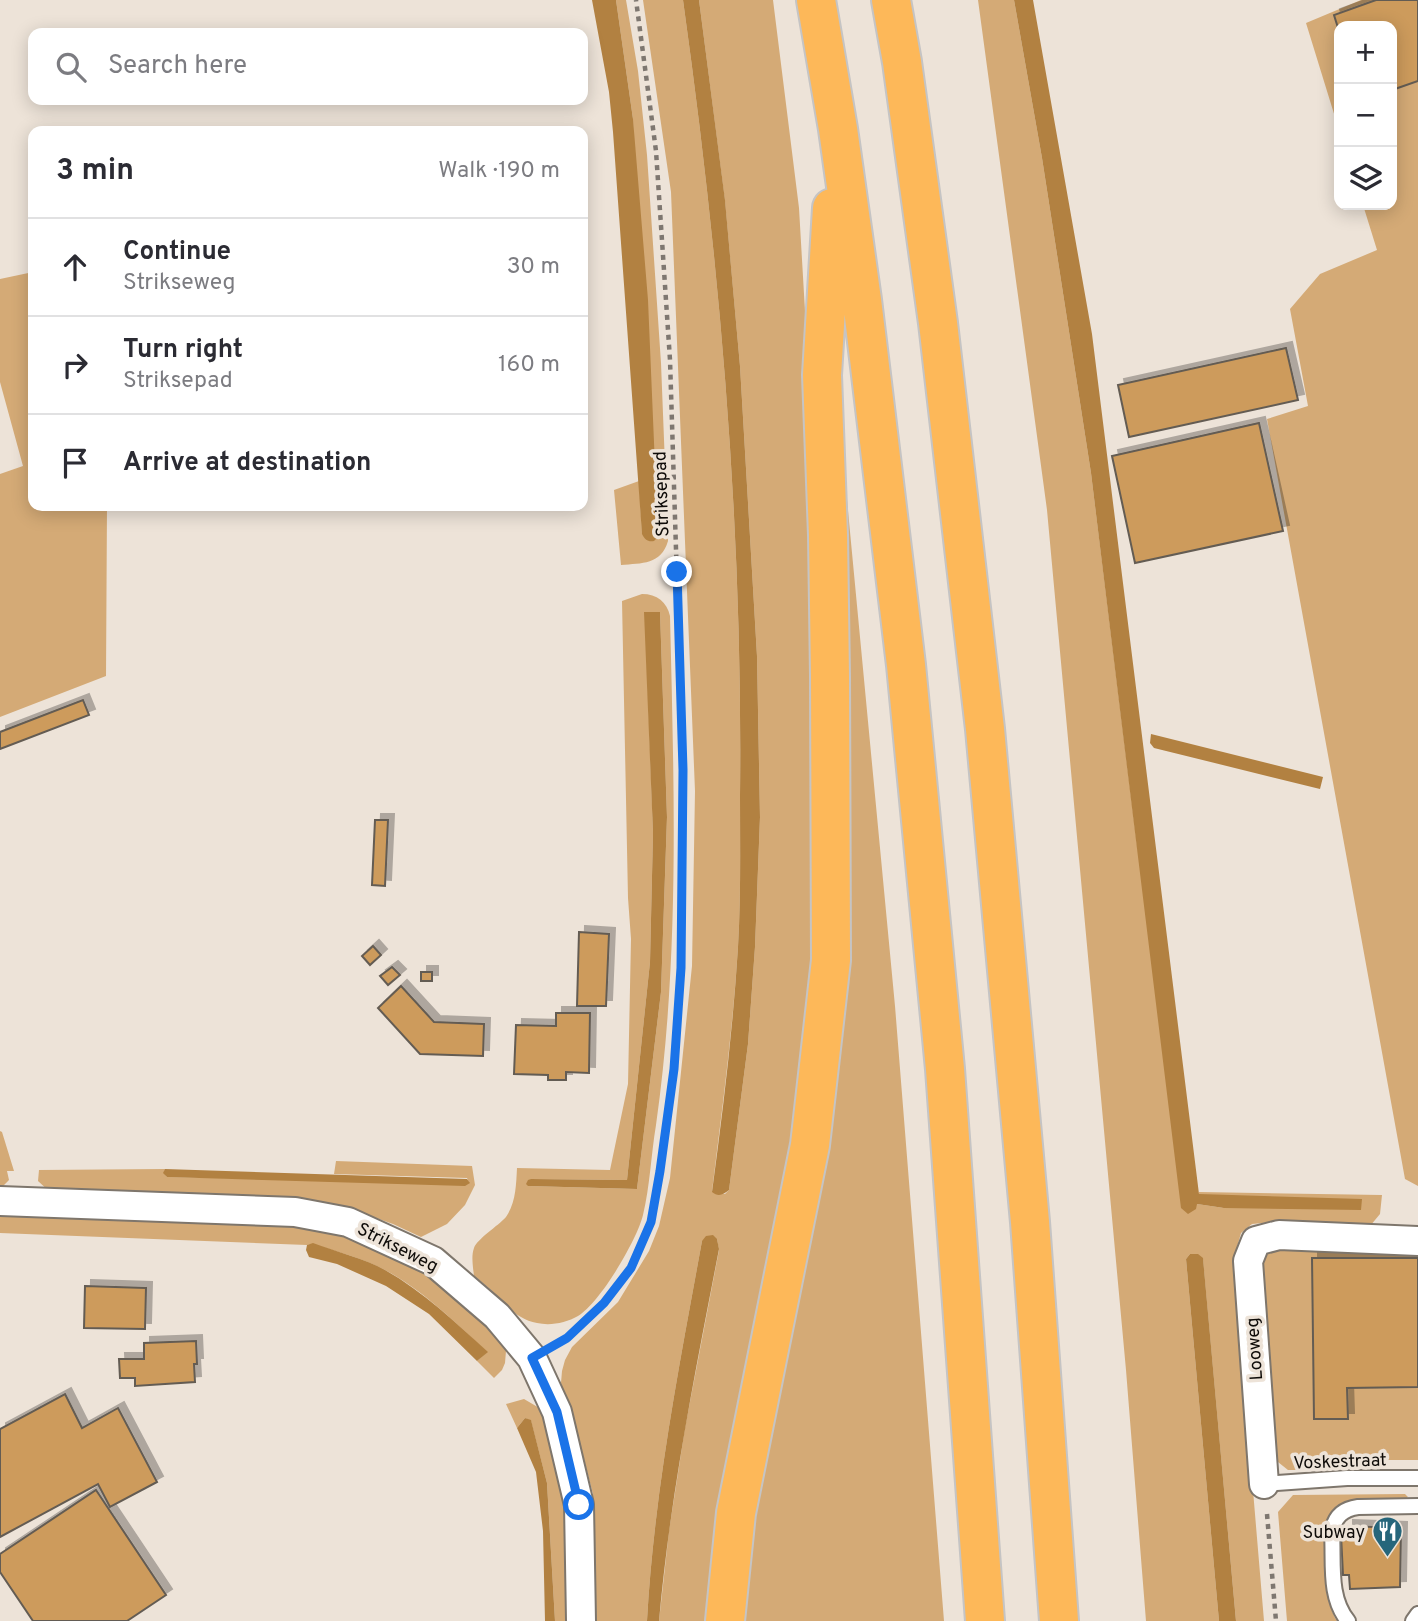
<!DOCTYPE html>
<html lang="en">
<head>
<meta charset="utf-8">
<style>
  :root { --surface:#fff; --page:#f7f7f7; --text:#2b2b33; --muted:#7c7c81; --line:#e1e1e2 }
  body { margin:0; font-family:Overpass,sans-serif; background:var(--page); color:var(--text) }
  .controls { position:absolute; right:21px; top:21px; display:grid; overflow:hidden; border-radius:14px; box-shadow:0 4px 18px #0003 }
  .controls button { width:63px; height:63px; display:grid; place-items:center; padding:0; border:0; border-bottom:2px solid var(--line); background:var(--surface); color:var(--text); font:35px sans-serif }
  .stop { position:absolute; width:21px; height:21px; margin:-16px; border:5px solid #1a73e8; border-radius:50%; background:#fff }
  .stop.end { background:#1a73e8; border-color:#fff; box-shadow:0 2px 7px #0008 }
  .list { margin:0; padding:0; list-style:none }
  h2 { display:flex; justify-content:space-between; align-items:center; height:91px; margin:0; padding:0 28px; font-size:30px }
  h2 small { font-size:23px; font-weight:400; color:var(--muted) }
  .list li { display:grid; grid-template-columns:46px 1fr auto; gap:21px; align-items:center; box-sizing:border-box; height:98px; padding:0 28px; border-top:2px solid var(--line) }
  .list b { display:block; font-size:26px; white-space:nowrap }
  .list p { margin:0; font-size:23px; white-space:nowrap; color:var(--muted) }
  .list em { font-size:23px; font-style:normal; color:var(--muted) }
  .icon { flex:none; width:38px; height:38px; fill:none; stroke:currentColor; stroke-width:2; stroke-linecap:round; stroke-linejoin:round }
  .map { position:relative; flex:none; width:1418px; height:1621px; overflow:hidden }
  .search { position:absolute; background:var(--surface); box-shadow:0 4px 18px #0003; left:28px; top:28px; width:560px; height:77px; display:flex; align-items:center; gap:18px; box-sizing:border-box; padding:0 24px; border-radius:14px; color:var(--muted); font-size:26px }
  .panel { position:absolute; background:var(--surface); box-shadow:0 4px 18px #0003; left:28px; top:126px; width:560px; height:385px; border-radius:14px }
  .map>svg:first-child { display:block }
  .green { fill:#d4aa76; fill-rule:evenodd }
  .water { fill:#b28141 }
  .building { fill:#cd9b5b; stroke:#645c53; stroke-width:2; filter:url(#shadow) }
  .lines { fill:none; stroke-linecap:round; stroke-linejoin:round }
  .lane-casing { stroke:#7e766c; stroke-width:18 }
  .street-casing { stroke:#7e766c; stroke-width:32 }
  .highway-casing { stroke:#c5c4c4; stroke-width:42 }
  .path { stroke:#7e7770; stroke-width:4.5; stroke-dasharray:5 5; stroke-linecap:butt }
  .lane { stroke:#fff; stroke-width:14 }
  .street { stroke:#fff; stroke-width:28 }
  .highway { stroke:#fdb859; stroke-width:38 }
  .route { stroke:#1a73e8; stroke-width:9 }
  .labels { text-anchor:middle; stroke-width:7; stroke-linejoin:round; paint-order:stroke }
  .street-label { font-size:18px; fill:#0e0b08; stroke:#ede3d8 }
  .poi-label { font-size:18px; fill:#0e0b08; stroke:#ede3d8; text-anchor:end }
</style>
</head>
<body>
<div class="map">
<svg width="1418" height="1621" viewBox="0 0 1418 1621">
  <defs>
    <filter id="shadow"><feDropShadow dx="6" dy="-6" stdDeviation="0" flood-color="#0004"/></filter>
  </defs>
  <rect width="100%" height="100%" fill="#ede3d8"/>
  <path class="green" d="M616 0H626L638 71 647 155 661 363 668 541C661 565 642 563 621 565L614 490 639 481 642 534 633 119Z
    M643 0H683C720 264 743 530 740 796 740 846 741 897 738 947 733 1029 722 1110 712 1191L725 1194 729 1190 748 1044 755 947 760 817 757 656 740 366 725 201 699 0H773L799 208 811 414 814 1017 713 1621H659L669 1531 685 1428 719 1250 717 1239 702 1241C679 1367 654 1493 647 1621H595L593 1494 576 1429 564 1394 561 1383 562 1371 565 1360 572 1347 618 1302 649 1251 659 1226 670 1178 692 966 695 791 671 192Z
    M978 0H1014L1042 158 1091 473 1137 845 1197 1204 1224 1208 1199 1195V1192L1382 1195 1380 1214 1370 1226 1281 1221 1252 1224 1241 1233 1236 1251 1248 1431 1264 1621H1236L1203 1259 1195 1254H1190L1186 1259 1219 1621H1146L1126 1370 1047 510Z
    M1361 0H1418V1186L1405 1179 1267 419 1308 406 1290 309 1320 274 1377 250 1363 205H1392V26H1339V130L1306 23Z
    M33 272V506H107L106 676 0 717V474L23 466 0 382V279Z
    M845 479 895 1006 944 1621H737L739 1601 808 1219Z
    M642 594C657 594 667 602 670 616 674 786 680 956 656 1125 651 1155 650 1186 643 1215 637 1240 600 1303 578 1316 566 1323 550 1326 537 1323 518 1320 507 1306 494 1293 488 1287 481 1281 474 1276 473 1267 471 1256 474 1248 477 1239 498 1226 506 1217 516 1202 516 1186 517 1168L610 1170 628 1084 631 939 628 898 622 601ZM645 612H660L667 817 661 992 637 1189 528 1186 531 1179 627 1180 650 962 653 833Z
    M0 1131 2 1132 14 1171H7L9 1180 0 1189Z
    M336 1161 472 1166 475 1185 465 1205 447 1224 421 1237 393 1224 365 1214 51 1193 38 1181 39 1170 165 1169 164 1173 167 1177 469 1183 467 1178 334 1174Z
    M0 1212 325 1227 370 1243 427 1271 477 1314 506 1351 505 1363 502 1370 494 1378 477 1361 487 1352C455 1322 424 1291 385 1270 365 1259 335 1251 313 1244L307 1245 0 1233Z
    M1280 1247 1418 1253V1460H1329V1470H1288L1273 1458 1260 1269 1264 1256Z
    M524 1399 541 1409 553 1442 565 1502 569 1621H555L547 1483 531 1421 525 1418 517 1428 506 1404Z
    M1405 1494 1408 1497 1405 1499C1372 1500 1334 1491 1324 1531 1326 1556 1324 1602 1337 1621H1287L1278 1512 1293 1495Z"/>
  <path class="water" d="M592 0H616L633 119 648 300 658 537 654 541C648 542 645 540 642 534L613 132 609 92Z
    M683 0H699L725 200 740 366 757 656 760 817 755 947 748 1044 729 1190C723 1195 718 1197 712 1192 723 1110 733 1029 738 947 741 897 740 846 740 796 743 530 720 264 683 0Z
    M1014 0H1033L1092 334 1199 1194 1362 1199 1361 1210 1224 1208 1197 1204 1196 1209 1188 1214 1181 1208 1091 473 1042 158Z
    M644 612H660L667 817 661 992 637 1189 528 1186 526 1184 528 1180 531 1179 627 1180 650 962 653 833Z
    M1151 734 1323 777 1320 789 1154 748 1150 743Z
    M165 1169 467 1179 470 1183 465 1186 167 1177 163 1173Z
    M713 1235 717 1239 719 1249C695 1373 670 1496 659 1621H647C654 1493 679 1367 702 1241L706 1236Z
    M313 1243C334 1251 366 1259 385 1270 424 1292 455 1322 488 1352L477 1361 429 1314 386 1286 337 1264 309 1257 306 1250 307 1245Z
    M1190 1254H1198L1203 1258 1236 1621H1219L1186 1259Z
    M525 1418 531 1420 547 1483 555 1621H545L543 1531 536 1472 517 1428Z"/>
  <path class="building" d="M1376 0H1418V81L1392 90V26H1339V31L1334 15Z
    M1286 348 1298 400 1129 437 1118 385Z
    M1259 423 1283 531 1135 563 1112 456Z
    M83 700 89 715 0 749V732Z
    M375 820H388L385 886 372 885Z
    M579 932 609 934 606 1006H577Z
    M373 946 381 955 370 965 362 956Z
    M392 967 400 975 388 985 380 976Z
    M421 972H432V981H421Z
    M401 986 434 1022 484 1024 483 1056 420 1054 378 1008Z
    M556 1013H590L589 1073 566 1072V1080H548V1075L514 1074 516 1025 556 1026Z
    M1312 1258H1418V1387L1347 1388 1348 1419H1314Z
    M85 1286 146 1288 145 1329 84 1328Z
    M196 1341 197 1364H194L195 1382 135 1386V1378H120L119 1359H144V1343Z
    M65 1394 82 1428 118 1408 157 1482 110 1507 98 1484 0 1537V1429Z
    M96 1490 166 1595 127 1621H33L0 1572V1554Z
    M1347 1526 1401 1528 1400 1587 1350 1589 1349 1575H1343L1341 1535 1347 1534Z"/>
  <g class="lines">
    <defs>
      <path id="lane" d="M1264 1484 1347 1478H1418
        M1348 1621C1328 1597 1334 1562 1332 1533 1334 1517 1343 1509 1358 1507L1418 1506
        M1413 1621 1418 1614"/>
      <path id="street" d="M0 1201 295 1212 348 1222 433 1261 497 1316 532 1358 557 1412 579 1505 581 1621
        M1264 1484 1248 1261 1256 1241 1279 1235 1418 1241"/>
      <path id="highway" d="M816 0 838 129 862 300 906 665 945 1069 985 1621
        M891 0 902 62 938 323 985 729 1030 1222 1059 1621
        M725 1621 736 1513 810 1145 831 960 830 676 828 535 822 375 832 208"/>
    </defs>
    <use href="#lane" class="lane-casing"/>
    <use href="#street" class="street-casing"/>
    <use href="#highway" class="highway-casing"/>
    <path class="path" d="M558 1343 567 1338 604 1302 631 1268 651 1221 660 1171 674 1069 682 968 683 770 670 360 656 151 636 0
      M1267 1514 1276 1621"/>
    <use href="#lane" class="lane"/>
    <use href="#street" class="street"/>
    <use href="#highway" class="highway"/>
  </g>
  <g class="lines">
    <path class="route" d="M579 1505 557 1412 532 1358 567 1338 604 1303 631 1268 651 1222 660 1171 674 1069 681 968 683 770 677 572"/>
  </g>
  <defs>
    <symbol id="restaurant-pin" viewBox="-11 -11 22 30"><path d="M0 17L-7.5 6A9.5 9.5 0 1 1 7.5 6Z" fill="#26667b" stroke="#ede3d8"/><path d="M-5-6h1v4h1v-4h1v4h1v-4h1v5L-1.5 .5V6h-2V.5L-5-1ZM5-6V6H3V1.5H1.5Q1.5-4 5-6Z" fill="#fff"/></symbol>
  </defs>
  <g fill-rule="evenodd">
    <use href="#restaurant-pin" x="1370" y="1514" width="35" height="47"/>
  </g>
  <g class="labels">
    <g class="street-label">
      <text transform="translate(661 494) rotate(-92)" y="6">Striksepad</text>
      <text transform="translate(398 1247) rotate(27)" y="6">Strikseweg</text>
      <text transform="translate(1254 1349) rotate(-94)" y="6">Looweg</text>
      <text transform="translate(1340 1461) rotate(-2)" y="6">Voskestraat</text>
    </g>
    <g class="poi-label">
      <text x="1365" y="1538">Subway</text>
    </g>
  </g>
</svg>
<div class="controls">
<button>+</button>
<button>−</button>
<button><svg class="icon" aria-label="layers" viewBox="0 0 24 24"><path d="M12 4l9 5-9 5-9-5zM3 14l9 5 9-5"/></svg></button>
</div>
<div class="stop" style="left:579px;top:1505px"></div>
<div class="stop end" style="left:677px;top:572px"></div>
<div class="search"><svg class="icon" aria-label="search" viewBox="0 0 24 24"><circle cx="10" cy="10" r="6"/><path d="M15 15l6 6"/></svg>Search here</div>
<section class="panel">
<h2>3 min<small>Walk · 190 m</small></h2>
<ul class="list">
<li><svg class="icon" aria-label="ahead" viewBox="0 0 24 24"><path d="M12 20V5M6 11l6-6 6 6"/></svg><div><b>Continue</b><p>Strikseweg</p></div><em>30 m</em></li>
<li><svg class="icon" aria-label="right" viewBox="0 0 24 24"><path d="M7 20v-9h11M14 6l5 5-5 5"/></svg><div><b>Turn right</b><p>Striksepad</p></div><em>160 m</em></li>
<li><svg class="icon" aria-label="arrive" viewBox="0 0 24 24"><path d="M6 21V4h12l-3 4 3 4H6"/></svg><div><b>Arrive at destination</b></div></li>
</ul>
</section>
</div>
</body>
</html>
